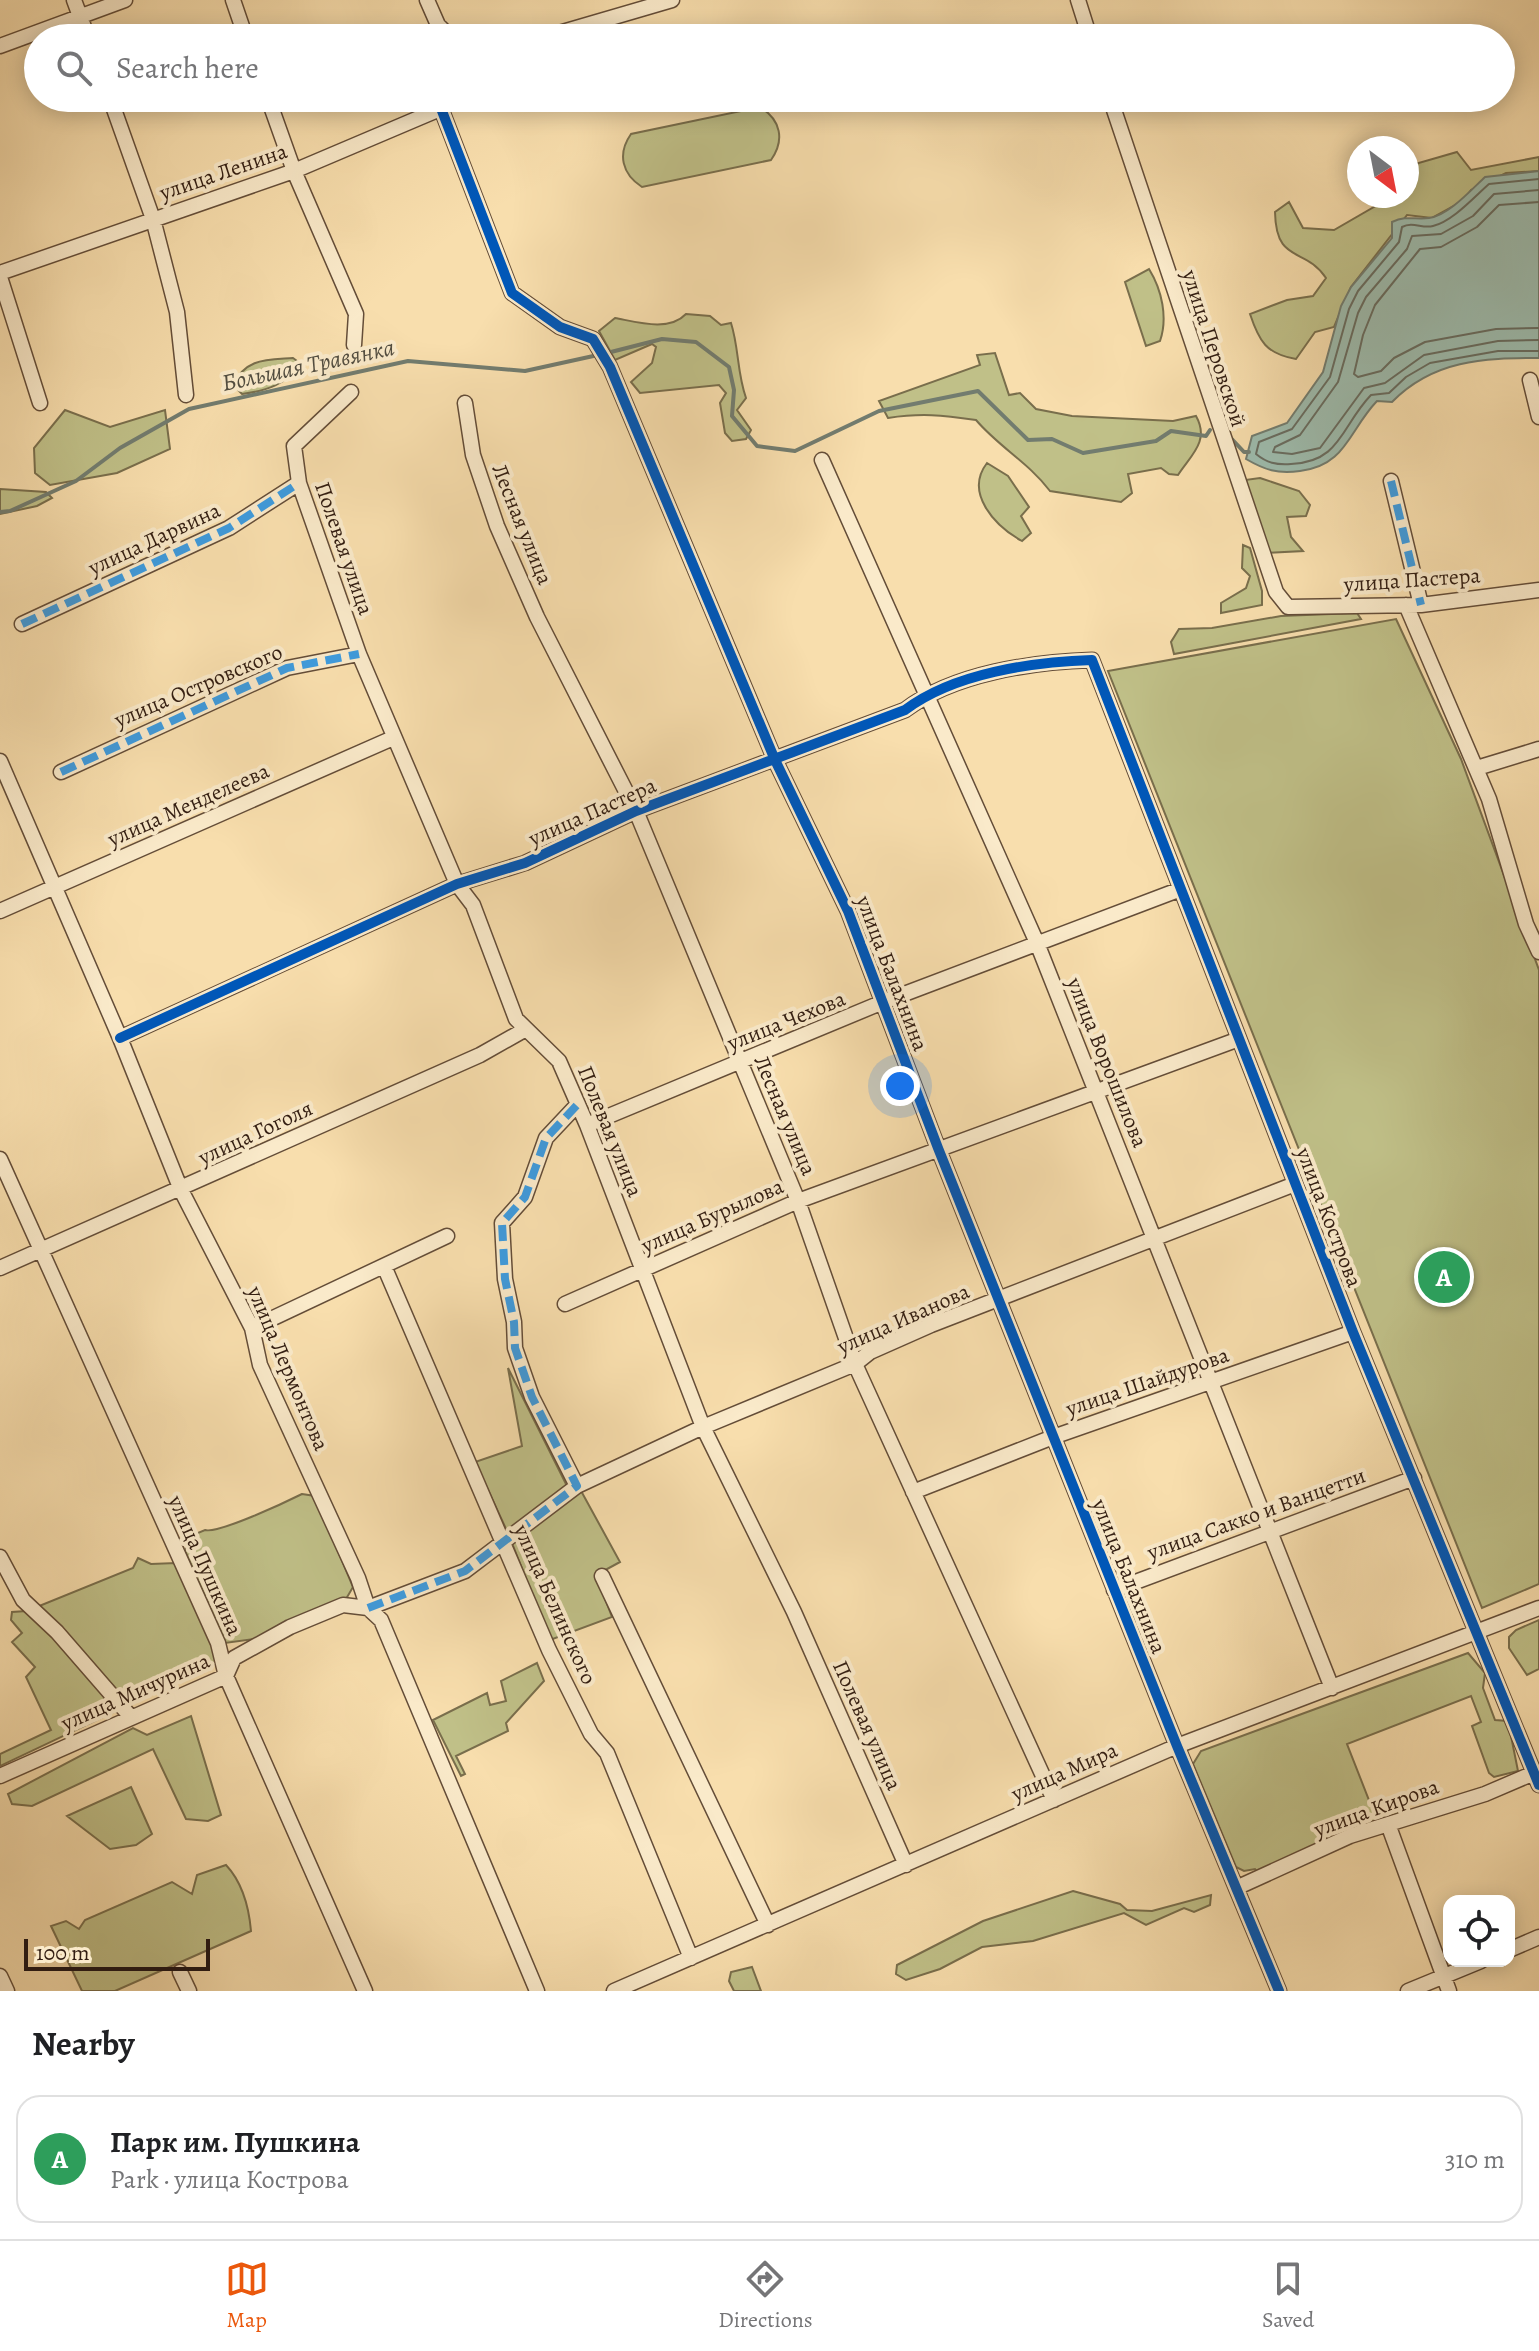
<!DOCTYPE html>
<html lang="en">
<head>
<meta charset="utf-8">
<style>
  :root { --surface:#fff; --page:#f6f6f6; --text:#202124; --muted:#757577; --line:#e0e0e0; --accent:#ea580c }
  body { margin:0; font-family:Alegreya,serif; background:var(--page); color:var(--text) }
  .controls { position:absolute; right:24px; bottom:24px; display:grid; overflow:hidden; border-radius:16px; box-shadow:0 4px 20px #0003 }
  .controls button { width:72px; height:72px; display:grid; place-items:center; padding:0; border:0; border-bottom:2px solid var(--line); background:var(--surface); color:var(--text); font:40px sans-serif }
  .compass { position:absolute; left:1347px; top:136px; width:72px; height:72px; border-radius:50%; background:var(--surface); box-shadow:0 4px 20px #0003; rotate:148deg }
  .scale { position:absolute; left:24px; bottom:20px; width:186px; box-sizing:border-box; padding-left:8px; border:4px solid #321d11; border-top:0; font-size:22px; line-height:28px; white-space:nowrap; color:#321d11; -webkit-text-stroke:6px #faeaca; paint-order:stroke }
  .you { position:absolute; left:900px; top:1086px; width:28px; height:28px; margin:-20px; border:6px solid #fff; border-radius:50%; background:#1a73e8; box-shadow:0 0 0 12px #1a73e833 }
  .badge { display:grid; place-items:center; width:52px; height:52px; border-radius:50%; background:var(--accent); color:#fff; font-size:26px; font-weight:700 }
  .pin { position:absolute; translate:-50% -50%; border:4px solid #fff; box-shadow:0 2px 8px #0006 }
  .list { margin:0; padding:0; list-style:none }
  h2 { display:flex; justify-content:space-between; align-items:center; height:104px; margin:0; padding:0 32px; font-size:34px }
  h2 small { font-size:26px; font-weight:400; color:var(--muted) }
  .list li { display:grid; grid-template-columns:52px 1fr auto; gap:24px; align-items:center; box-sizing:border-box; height:128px; margin:0 16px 16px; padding:0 16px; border:2px solid var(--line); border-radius:24px }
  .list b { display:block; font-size:30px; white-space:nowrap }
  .list p { margin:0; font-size:26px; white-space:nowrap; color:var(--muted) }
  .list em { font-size:26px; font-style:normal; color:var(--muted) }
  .icon { flex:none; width:44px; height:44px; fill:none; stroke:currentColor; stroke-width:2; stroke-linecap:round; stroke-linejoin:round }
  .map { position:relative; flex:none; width:1539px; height:1991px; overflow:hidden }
  .search { position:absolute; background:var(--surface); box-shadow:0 4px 20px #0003; left:24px; right:24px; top:24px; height:88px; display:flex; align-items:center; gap:20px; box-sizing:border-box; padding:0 28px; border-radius:44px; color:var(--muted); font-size:30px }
  .sheet { height:248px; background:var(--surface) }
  nav { display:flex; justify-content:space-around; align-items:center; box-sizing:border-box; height:112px; border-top:2px solid var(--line); background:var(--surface); font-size:22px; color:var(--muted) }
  nav a { display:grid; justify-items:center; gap:4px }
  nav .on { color:var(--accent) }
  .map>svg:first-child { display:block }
  .green { fill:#c0c088; stroke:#796e4c; stroke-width:2 }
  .water { fill:#9dbcae; stroke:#727c6f; stroke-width:2 }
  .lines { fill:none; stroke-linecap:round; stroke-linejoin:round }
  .shore { stroke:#686c60; stroke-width:2 }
  .stream { stroke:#727c6f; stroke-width:4 }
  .minor-casing { stroke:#644d38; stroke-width:17 }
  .minor { stroke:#faeaca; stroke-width:14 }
  .quiet { stroke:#3e9bde; stroke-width:8; stroke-dasharray:16 8; stroke-linecap:butt }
  .cycleway-casing { stroke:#faeaca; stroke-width:15 }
  .cycleway { stroke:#0057b8; stroke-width:10 }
  .labels { text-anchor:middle; stroke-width:8; stroke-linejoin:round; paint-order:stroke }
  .street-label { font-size:22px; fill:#321d11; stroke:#faeaca }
  .water-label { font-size:24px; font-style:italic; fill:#524d40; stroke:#faeaca }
</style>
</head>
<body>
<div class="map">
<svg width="1539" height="1991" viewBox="0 0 1539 1991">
  <rect width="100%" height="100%" fill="#f8dead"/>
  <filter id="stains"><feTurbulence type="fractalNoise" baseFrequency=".0025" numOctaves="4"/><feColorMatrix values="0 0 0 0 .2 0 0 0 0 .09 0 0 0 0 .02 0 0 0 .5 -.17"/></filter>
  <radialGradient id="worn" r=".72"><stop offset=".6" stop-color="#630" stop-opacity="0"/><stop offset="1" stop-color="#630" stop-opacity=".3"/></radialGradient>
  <path class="green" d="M760 107C781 120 785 140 771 160L642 187C622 174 617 154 631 134Z
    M1457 152 1471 170 1539 157V171L1506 173 1471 190 1463 201 1432 218 1407 215 1351 287 1334 327 1315 332 1296 359C1266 354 1259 341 1250 314L1287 300 1313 296 1326 278C1305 246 1276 265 1275 212L1289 202 1303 228 1334 230 1393 196H1407L1415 164Z
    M1149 269C1162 290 1168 318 1160 341L1146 346 1125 282Z
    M686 314 710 316 721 325 731 323C739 348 737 373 746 398L737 410 751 430 746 439 732 441 725 433 720 403 726 393 719 385 640 393 631 382 652 363 656 347 652 344 615 360 599 331 615 318C637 322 669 332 686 314Z
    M995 353 1009 395 1020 393 1036 409 1072 416 1173 421 1196 416C1210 441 1191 455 1178 475L1169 474 1161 468 1128 474 1132 493 1121 502 1050 491C1029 463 999 447 976 420 942 415 921 413 888 418L879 401 980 365 977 355Z
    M293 358 301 364C287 384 266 391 242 394L233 385C246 358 266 360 293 358Z
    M65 410 110 427 165 410 170 449 117 473 50 485 35 473 34 448Z
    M987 463 1008 476 1029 507 1021 516 1031 533 1022 541C995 526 964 493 987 463Z
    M1260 478 1299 491 1310 505 1306 516 1287 517 1291 537 1303 551 1266 553 1245 480Z
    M0 489 46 492 52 498 37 506 0 514Z
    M1243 545 1250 548 1262 591V605L1221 613V603L1246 588 1250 576 1242 568Z
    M1357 613 1361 619 1174 654 1171 642 1179 629 1212 628 1281 616Z
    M1396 619 1461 759 1539 970V1584L1482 1608 1108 671Z
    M508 1368 567 1486 507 1531 475 1462 522 1446Z
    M580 1489 620 1562 596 1575 612 1617 550 1640 512 1543Z
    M302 1494 315 1496 353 1587 346 1599 262 1638 225 1643 185 1551 188 1537 205 1530C218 1534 286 1502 302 1494Z
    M138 1558 151 1564 176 1563 212 1644 217 1663 0 1766V1754L51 1730 26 1677 35 1667 12 1642 22 1633 11 1620 12 1612 27 1611 133 1568Z
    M1539 1620V1669L1527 1675 1509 1648V1637L1516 1630Z
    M1468 1653 1485 1673 1483 1688 1495 1720 1508 1721 1518 1771 1494 1777 1489 1773 1472 1726 1481 1722 1471 1696 1347 1744 1374 1813 1396 1805 1399 1814 1258 1873 1255 1869 1244 1871 1236 1867 1193 1764 1201 1751Z
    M537 1663 544 1681 506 1723 508 1731 456 1756 465 1774 461 1776 433 1720 487 1693 490 1705 506 1701 501 1681Z
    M191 1716 221 1815 208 1821 186 1819 153 1749 32 1806 12 1804 8 1794 133 1728 147 1735Z
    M131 1787 152 1834 136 1845 110 1849 67 1816Z
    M226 1865C242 1882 249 1908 251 1931L115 1991H82L51 1926 66 1921 79 1929 85 1920 172 1882 192 1894 197 1875Z
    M1073 1891 1120 1904 1127 1910 1152 1911 1211 1895 1210 1905 1194 1912 1184 1908 1146 1925 1124 1913 1033 1941 982 1947 940 1969 906 1980 896 1974 897 1965 983 1921Z
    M752 1967 761 1991H734L729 1981 731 1972Z"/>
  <path class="water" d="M1539 171V358C1483 358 1433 360 1392 402L1377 401C1349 430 1346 466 1300 471 1277 474 1265 470 1246 459L1252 436 1287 423 1323 372 1341 306 1351 287 1392 238V222C1407 215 1415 220 1429 218 1448 216 1472 189 1485 177Z"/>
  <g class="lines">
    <path class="shore" d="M1539 179 1489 184C1474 197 1453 221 1433 226 1422 229 1413 221 1402 227L1399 242 1358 291 1349 309 1330 377 1292 429 1259 442 1256 454C1267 463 1276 465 1291 464 1341 462 1341 426 1371 395L1389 393 1406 377 1430 363 1498 351H1539
      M1539 190 1494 194 1473 216 1441 234 1412 236 1407 249 1366 297 1358 313 1338 382 1300 435 1275 447 1273 452 1292 454 1320 448 1364 388 1385 383 1424 355 1498 341 1539 340
      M1539 202 1499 205 1477 227 1441 247 1420 249 1375 305 1363 335 1354 374 1358 377 1381 371 1394 358 1425 342 1496 329 1539 328"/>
    <path class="stream" d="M607 353 662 339 696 342 729 367 734 390 732 416 757 446 795 451 879 411 978 391 1028 440 1052 439 1083 453 1156 441 1171 431 1206 436 1210 430
      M1229 436 1244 452H1249
      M0 512 10 511 76 481 120 448 189 409 408 361 525 371 598 355"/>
    <defs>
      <path id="minor" d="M74 0 88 38
        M233 0 246 38
        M427 0 438 25 451 38
        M1078 0 1090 38
        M542 38 672 0
        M0 46 125 0
        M110 98 153 219 177 312 186 395
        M268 98 294 171 356 314 354 345
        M437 98 512 293 560 327 593 339 610 367 775 760 848 911 938 1148 1177 1746 1279 1991
        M1110 98 1276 592 1288 607 1421 605 1539 590
        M0 273 294 171 440 109 454 98
        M0 277 40 403
        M1530 380 1539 417
        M351 392 294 446 299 483 359 654 457 884 473 905 516 1019 559 1061 587 1125 703 1427 794 1612 906 1865
        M465 403 473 455 497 526 537 617 636 811 798 1201 855 1364 1054 1800
        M822 460 1037 943 1332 1688
        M1391 481 1421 605
        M1406 605 1489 799 1526 924 1539 952
        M22 624 229 528 299 483
        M0 761 120 1038 181 1190 252 1328 260 1365 358 1578 368 1608 381 1620 537 1991
        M1477 768 1539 749
        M61 772 287 668 359 654
        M0 911 393 738
        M120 1038 457 884 525 863 636 811 905 710C954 673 1032 662 1092 660L1353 1332 1539 1785
        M587 1125 883 1002 1181 889
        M0 1159 218 1643 226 1676 365 1991
        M384 1266 549 1650 591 1734 607 1753 691 1958
        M0 1268 480 1055 526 1029
        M565 1304 798 1201 1239 1039
        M252 1328 447 1236
        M577 1486 532 1397 515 1348 514 1322 505 1279 502 1223 525 1197 546 1138 578 1104
        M913 1492 1053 1437 1353 1332
        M0 1557 23 1600 57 1632 130 1716
        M602 1576 768 1925
        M1114 1590 1414 1478
        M0 1776 226 1676 234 1658 290 1627 343 1605 368 1608 465 1571 577 1486 703 1427 855 1364 870 1352 931 1325 1295 1184
        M1388 1824 1449 1991
        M1236 1888 1350 1836 1485 1794 1534 1773
        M1509 1950 1539 1937
        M180 1972 189 1991
        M0 1976 7 1991
        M614 1991 1177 1746 1539 1608
        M1408 1991 1481 1961"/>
    </defs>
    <use href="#minor" class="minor-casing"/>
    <use href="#minor" class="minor"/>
    <path class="quiet" d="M1391 481 1421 605
      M22 624 229 528 299 483
      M61 772 287 668 359 654
      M368 1608 465 1571 577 1486 532 1397 515 1348 514 1322 505 1279 502 1223 525 1197 546 1138 578 1104"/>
    <defs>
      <path id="cycleway" d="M437 98 512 293 560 327 593 339 610 367 775 760 848 911 938 1148 1177 1746 1279 1991
        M120 1038 457 884 525 863 636 811 905 710C954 673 1032 662 1092 660L1353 1332 1539 1785"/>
    </defs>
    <use href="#cycleway" class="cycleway-casing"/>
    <use href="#cycleway" class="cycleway"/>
  </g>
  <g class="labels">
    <g class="street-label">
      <text transform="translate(223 171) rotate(-19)" y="8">улица Ленина</text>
      <text transform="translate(1215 348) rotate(72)" y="8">улица Перовской</text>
      <text transform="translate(523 524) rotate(68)" y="8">Лесная улица</text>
      <text transform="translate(154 538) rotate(-25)" y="8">улица Дарвина</text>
      <text transform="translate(345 548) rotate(71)" y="8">Полевая улица</text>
      <text transform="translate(1412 579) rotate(-4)" y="8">улица Пастера</text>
      <text transform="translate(198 685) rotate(-23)" y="8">улица Островского</text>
      <text transform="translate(188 804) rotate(-24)" y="8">улица Менделеева</text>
      <text transform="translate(592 811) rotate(-24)" y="8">улица Пастера</text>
      <text transform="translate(893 973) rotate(69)" y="8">улица Балахнина</text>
      <text transform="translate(786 1020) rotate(-22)" y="8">улица Чехова</text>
      <text transform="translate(1108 1062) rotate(68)" y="8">улица Ворошилова</text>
      <text transform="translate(786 1115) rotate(67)" y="8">Лесная улица</text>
      <text transform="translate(611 1131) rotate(68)" y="8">Полевая улица</text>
      <text transform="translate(255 1132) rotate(-25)" y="8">улица Гоголя</text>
      <text transform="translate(712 1215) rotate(-24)" y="8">улица Бурылова</text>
      <text transform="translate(1330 1217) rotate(69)" y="8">улица Кострова</text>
      <text transform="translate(903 1318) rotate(-24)" y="8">улица Иванова</text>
      <text transform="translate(289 1368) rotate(67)" y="8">улица Лермонтова</text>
      <text transform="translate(1147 1381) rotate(-19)" y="8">улица Шайдурова</text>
      <text transform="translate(1256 1513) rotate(-20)" y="8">улица Сакко и Ванцетти</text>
      <text transform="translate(206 1565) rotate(66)" y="8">улица Пушкина</text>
      <text transform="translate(1130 1576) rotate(68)" y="8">улица Балахнина</text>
      <text transform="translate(556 1604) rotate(66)" y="8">улица Белинского</text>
      <text transform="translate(135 1691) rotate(-24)" y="8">улица Мичурина</text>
      <text transform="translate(868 1725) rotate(66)" y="8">Полевая улица</text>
      <text transform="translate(1064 1771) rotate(-24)" y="8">улица Мира</text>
      <text transform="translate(1376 1807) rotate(-20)" y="8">улица Кирова</text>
    </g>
    <g class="water-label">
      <text transform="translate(308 365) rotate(-12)" y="8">Большая Травянка</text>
    </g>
  </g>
  <rect width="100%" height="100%" filter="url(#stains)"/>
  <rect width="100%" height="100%" fill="url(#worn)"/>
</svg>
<div class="controls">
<button><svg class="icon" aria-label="locate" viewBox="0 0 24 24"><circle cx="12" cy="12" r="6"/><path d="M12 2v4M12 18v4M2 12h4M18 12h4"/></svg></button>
</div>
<svg class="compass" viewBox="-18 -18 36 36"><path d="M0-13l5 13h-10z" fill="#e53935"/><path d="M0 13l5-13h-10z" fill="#757577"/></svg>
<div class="scale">100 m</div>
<div class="you"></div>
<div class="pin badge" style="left:1444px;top:1277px;background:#2e9e5b">A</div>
<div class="search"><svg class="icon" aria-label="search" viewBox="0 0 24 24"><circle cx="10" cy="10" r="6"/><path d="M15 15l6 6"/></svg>Search here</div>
</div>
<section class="sheet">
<h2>Nearby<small></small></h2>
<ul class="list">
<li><span class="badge" style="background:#2e9e5b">A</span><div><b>Парк им. Пушкина</b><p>Park · улица Кострова</p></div><em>310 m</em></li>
</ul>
</section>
<nav>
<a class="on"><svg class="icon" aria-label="map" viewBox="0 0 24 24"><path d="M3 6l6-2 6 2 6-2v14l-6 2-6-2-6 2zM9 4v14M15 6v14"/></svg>Map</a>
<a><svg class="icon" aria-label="directions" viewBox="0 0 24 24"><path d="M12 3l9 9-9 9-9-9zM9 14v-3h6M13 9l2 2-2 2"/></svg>Directions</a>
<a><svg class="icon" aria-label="saved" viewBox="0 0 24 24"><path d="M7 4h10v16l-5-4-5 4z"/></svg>Saved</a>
</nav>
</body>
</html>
